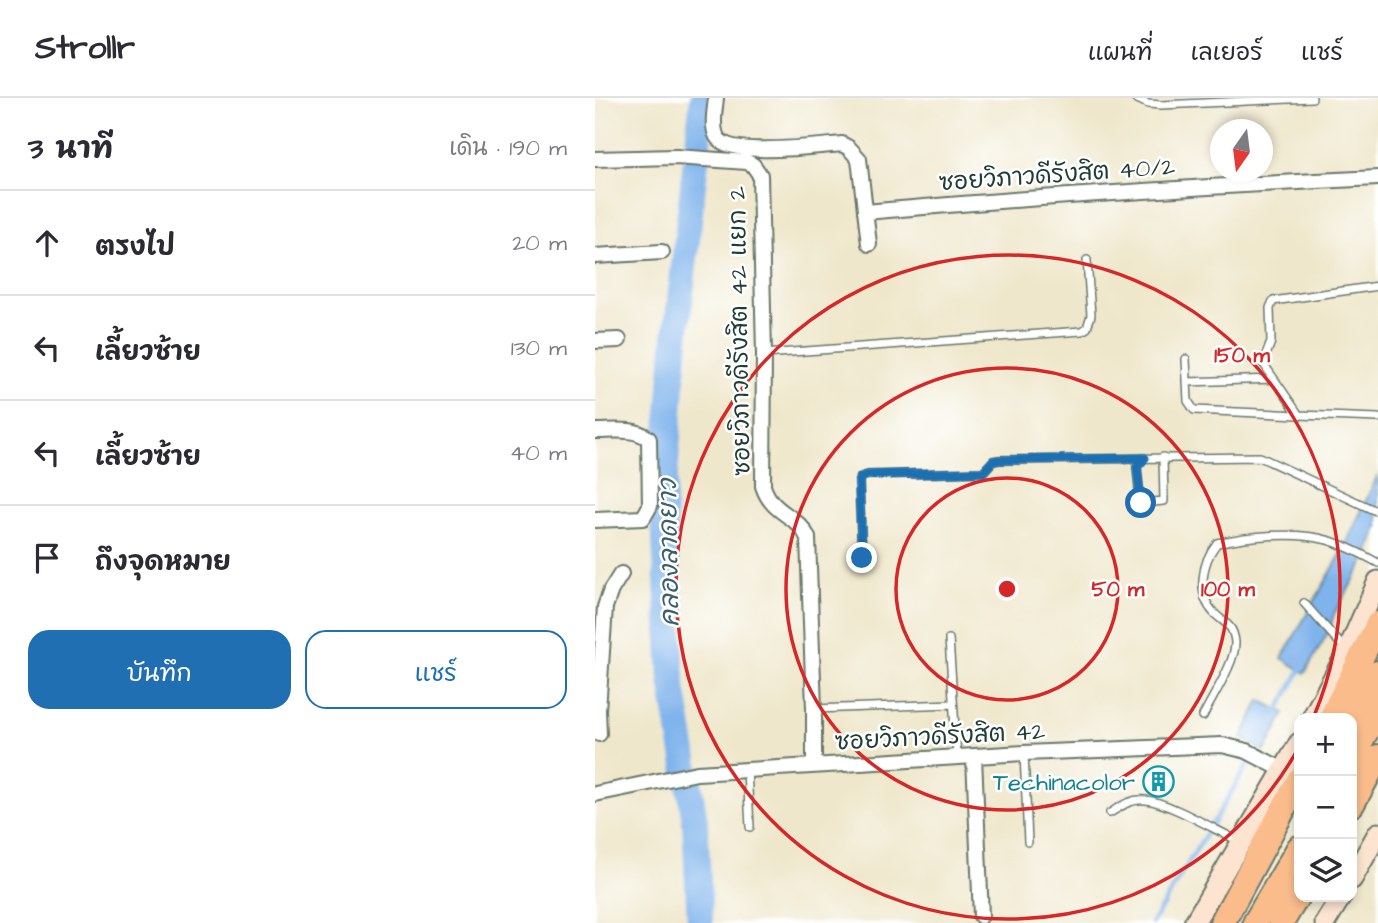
<!DOCTYPE html>
<html lang="th">
<head>
<meta charset="utf-8">
<style>
  :root { --surface:#fff; --page:#f2f2f3; --text:#2b2b33; --muted:#7c7c81; --line:#e1e1e2; --accent:#1f6fb2 }
  body { margin:0; font-family:"Architects Daughter","Playpen Sans Thai",sans-serif; background:var(--page); color:var(--text) }
  .controls { position:absolute; right:21px; bottom:21px; display:grid; overflow:hidden; border-radius:14px; box-shadow:0 4px 10px #0003 }
  .controls button { width:63px; height:63px; display:grid; place-items:center; padding:0; border:0; border-bottom:2px solid var(--line); background:var(--surface); color:var(--text); font:35px sans-serif }
  .compass { position:absolute; left:615px; top:21px; width:63px; height:63px; border-radius:50%; background:var(--surface); box-shadow:0 4px 10px #0003; rotate:194deg }
  .stop { position:absolute; width:21px; height:21px; margin:-16px; border:5px solid #1f6fb2; border-radius:50%; background:#fff }
  .stop.end { background:#1f6fb2; border-color:#fff; box-shadow:0 2px 7px #0008 }
  .list { margin:0; padding:0; list-style:none }
  h2 { display:flex; justify-content:space-between; align-items:center; height:91px; margin:0; padding:0 28px; font-size:30px }
  h2 small { font-size:23px; font-weight:400; color:var(--muted) }
  .list li { display:grid; grid-template-columns:46px 1fr auto; gap:21px; align-items:center; box-sizing:border-box; height:105px; padding:0 28px; border-top:2px solid var(--line) }
  .list b { display:block; font-size:26px; white-space:nowrap }
  .list em { font-size:23px; font-style:normal; color:var(--muted) }
  .actions { display:flex; gap:14px; padding:21px 28px }
  .actions a { flex:1; padding:16px 0; border:2px solid var(--accent); border-radius:21px; text-align:center; font-size:24px; color:var(--accent) }
  .actions .main { background:var(--accent); color:#fff }
  .icon { flex:none; width:38px; height:38px; fill:none; stroke:currentColor; stroke-width:2; stroke-linecap:round; stroke-linejoin:round }
  .map { position:relative; flex:none; width:783px; height:825px; overflow:hidden }
  header { display:flex; align-items:center; gap:42px; box-sizing:border-box; height:98px; padding:0 35px; background:var(--surface); border-bottom:2px solid var(--line) }
  header strong { font-size:33px }
  nav { display:flex; gap:38px; margin-inline-start:auto; font-size:24px }
  main { display:flex }
  aside { flex:1; background:var(--surface) }
  .map>svg:first-child { display:block }
  .water { fill:#7fb3ec; stroke:#4f7890; stroke-width:2 }
  .lines { fill:none; stroke-linecap:round; stroke-linejoin:round }
  .stream { stroke:#7fb3ec; stroke-width:4.5 }
  .river { stroke:#7fb3ec; stroke-width:26 }
  .lane-casing { stroke:#687869; stroke-width:10 }
  .street-casing { stroke:#687869; stroke-width:18 }
  .secondary-casing { stroke:#687869; stroke-width:23 }
  .highway-casing { stroke:#687869; stroke-width:28 }
  .lane { stroke:#fff; stroke-width:7 }
  .street { stroke:#fff; stroke-width:14 }
  .secondary { stroke:#fde4d1; stroke-width:19 }
  .highway { stroke:#fabc8b; stroke-width:24 }
  .route { stroke:#1f6fb2; stroke-width:9 }
  .ring { fill:none; stroke:#d62828; stroke-width:3.5 }
  .labels { text-anchor:middle; stroke-width:5; stroke-linejoin:round; paint-order:stroke }
  .street-label { font-size:24px; fill:#1f3d34; stroke:#fff }
  .culture-label { font-size:24px; fill:#0d838f; stroke:#fff; text-anchor:end }
  .water-label { font-size:26px; font-style:italic; fill:#3c606b; stroke:#fff }
  .centre { fill:#d62828; stroke:#fff; stroke-width:3.5 }
  .ring-label { font-size:21px; text-anchor:middle; font-weight:bold; fill:#d62828; stroke:#fff; stroke-width:5; stroke-linejoin:round; paint-order:stroke }
</style>
</head>
<body>
<header>
<strong>Strollr</strong>
<nav><a>แผนที่</a><a>เลเยอร์</a><a>แชร์</a></nav>
</header>
<main>
<aside>
<h2>3 นาที<small>เดิน · 190 m</small></h2>
<ul class="list">
<li><svg class="icon" aria-label="ahead" viewBox="0 0 24 24"><path d="M12 20V5M6 11l6-6 6 6"/></svg><div><b>ตรงไป</b></div><em>20 m</em></li>
<li><svg class="icon" aria-label="left" viewBox="0 0 24 24"><path d="M17 20v-9H6M10 6l-5 5 5 5"/></svg><div><b>เลี้ยวซ้าย</b></div><em>130 m</em></li>
<li><svg class="icon" aria-label="left" viewBox="0 0 24 24"><path d="M17 20v-9H6M10 6l-5 5 5 5"/></svg><div><b>เลี้ยวซ้าย</b></div><em>40 m</em></li>
<li><svg class="icon" aria-label="arrive" viewBox="0 0 24 24"><path d="M6 21V4h12l-3 4 3 4H6"/></svg><div><b>ถึงจุดหมาย</b></div></li>
</ul>
<div class="actions"><a class="main">บันทึก</a><a>แชร์</a></div>
</aside>
<div class="map">
<svg width="783" height="825" viewBox="0 0 783 825">
  <rect width="100%" height="100%" fill="#fff"/>
  <filter id="ink" filterUnits="userSpaceOnUse"><feTurbulence type="fractalNoise" baseFrequency=".0143" numOctaves="2"/><feDisplacementMap in="SourceGraphic" scale="14" xChannelSelector="R" yChannelSelector="G"/><feConvolveMatrix kernelMatrix="1 2 1 2 8 2 1 2 1" color-interpolation-filters="sRGB"/></filter>
  <filter id="wash" filterUnits="userSpaceOnUse"><feTurbulence type="fractalNoise" baseFrequency=".00686" numOctaves="4" result="noise"/><feDisplacementMap in="SourceGraphic" scale="28" xChannelSelector="R" yChannelSelector="G"/><feGaussianBlur stdDeviation="1.57" result="paint"/><feColorMatrix in="noise" values="0 0 0 0 0 0 0 0 0 0 0 0 0 0 0 0 0 1.4 0 .05"/><feComposite in="paint" operator="in"/></filter>
  <g filter="url(#wash)">
    <rect width="100%" height="100%" fill="#efe7cb"/>
    <path class="water" d="M783 376V429L772 459 739 516 734 533 710 575 687 560 750 449Z
      M665 602 690 615 670 653 647 640Z"/>
    <g class="lines">
      <path class="stream" d="M681 617 707 569
        M557 825 658 658"/>
      <path class="river" d="M105 825 100 723 77 582 68 402 81 238 108 0"/>
    </g>
  </g>
  <g filter="url(#ink)">
    <g class="lines">
      <defs>
        <path id="lane" d="M540 0 553 6 566 7 717 0
          M783 188 678 203 675 210 676 244 668 265 704 317 783 320
          M169 256 487 233 492 230 496 217 492 162
          M591 261 593 303 599 312 704 317
          M592 284 678 281
          M549 360 542 369 545 403 547 405 569 403 568 359
          M267 460 264 384 266 379 273 377 388 374 398 363 404 362 665 359 783 414
          M709 505 750 551
          M354 541 362 659
          M219 611 358 606
          M608 618C617 599 641 564 640 544 638 526 630 526 619 515 601 496 607 464 622 445 653 438 701 433 732 442 750 447 767 456 783 465
          M429 655 433 744
          M152 672 155 729
          M515 715C526 708 537 700 551 702 573 704 622 733 644 743"/>
        <path id="street" d="M121 0C120 11 116 28 122 39 134 60 223 48 247 46L254 50 264 61 274 146
          M0 61 81 59 152 64 158 67 165 77 169 256 168 388C177 417 203 416 213 440L219 611V667
          M270 114C441 99 612 88 783 80
          M0 158 67 154
          M0 243 24 242
          M0 333C17 333 40 329 54 341L55 408 48 420 0 422
          M4 636 3 612 10 509 16 492 26 476
          M379 659 386 818
          M0 696 102 675 429 655 627 647 652 653 690 673"/>
        <path id="secondary" d="M717 620 752 554 783 483
          M757 781 783 735
          M599 825 704 645
          M730 825 746 799"/>
        <path id="highway" d="M736 620 783 526
          M757 622 783 575
          M757 659 783 612
          M757 706 783 659
          M627 825 704 682
          M660 825 704 750
          M686 825 704 795"/>
      </defs>
      <use href="#lane" class="lane-casing"/>
      <use href="#street" class="street-casing"/>
      <use href="#secondary" class="secondary-casing"/>
      <use href="#highway" class="highway-casing"/>
      <use href="#lane" class="lane"/>
      <use href="#street" class="street"/>
      <use href="#secondary" class="secondary"/>
      <use href="#highway" class="highway"/>
    </g>
  </g>
  <g class="lines" filter="url(#ink)">
    <path class="route" d="M267 460 264 384 266 379 273 377 388 374 398 363 404 362 550 360 542 369 546 405"/>
  </g>
  <g class="ring">
    <circle cx="412" cy="491" r="111"/>
    <circle cx="412" cy="491" r="221"/>
    <path d="M704 649A332 332 0 1 1 719 618"/>
  </g>
  <defs>
    <symbol id="building-ring" viewBox="-11 -11 22 22"><circle r="9.5" fill="#fff" stroke="#0f9aa8" stroke-width="1.5"/><path d="M-4-6H4V6H1V3H-1V6H-4ZM-2.5-4.3h1.7v1.8h-1.7ZM.8-4.3h1.7v1.8H.8ZM-2.5-1h1.7V.8h-1.7ZM.8-1h1.7V.8H.8Z" fill="#0f9aa8"/></symbol>
  </defs>
  <g fill-rule="evenodd">
    <use href="#building-ring" x="546" y="666" width="35" height="35"/>
  </g>
  <g class="labels">
    <g class="street-label">
      <text transform="translate(462 76) rotate(-4)" y="8">ซอยวิภาวดีรังสิต 40/2</text>
      <text transform="translate(144 233) rotate(-91)" y="8">ซอยวิภาวดีรังสิต 42 แยก 2</text>
      <text transform="translate(345 638) rotate(-3)" y="8">ซอยวิภาวดีรังสิต 42</text>
    </g>
    <g class="culture-label">
      <text x="540" y="692">Techinacolor</text>
    </g>
    <g class="water-label">
      <text transform="translate(73 455) rotate(-91)" y="9">คลองลาดยาว</text>
    </g>
  </g>
  <circle cx="412" cy="491" r="10" class="centre"/>
  <g class="ring-label">
    <text x="647" y="264">150 m</text>
    <text x="523" y="498">50 m</text>
    <text x="633" y="498">100 m</text>
  </g>
</svg>
<div class="controls">
<button>+</button>
<button>−</button>
<button><svg class="icon" aria-label="layers" viewBox="0 0 24 24"><path d="M12 4l9 5-9 5-9-5zM3 14l9 5 9-5"/></svg></button>
</div>
<svg class="compass" viewBox="-18 -18 36 36"><path d="M0-13l5 13h-10z" fill="#e53935"/><path d="M0 13l5-13h-10z" fill="#7c7c81"/></svg>
<div class="stop" style="left:546px;top:405px"></div>
<div class="stop end" style="left:267px;top:460px"></div>
</div>
</main>
</body>
</html>
